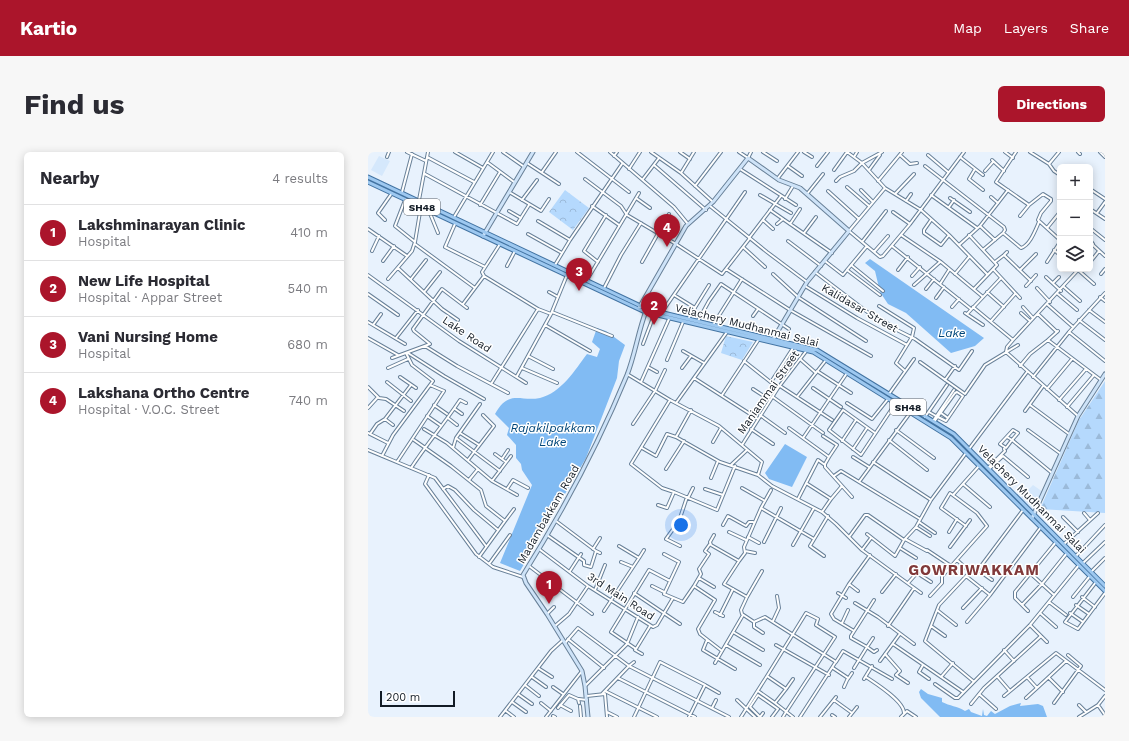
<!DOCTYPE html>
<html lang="en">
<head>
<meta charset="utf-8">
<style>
  :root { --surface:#fff; --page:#f7f7f7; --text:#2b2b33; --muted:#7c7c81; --line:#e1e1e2; --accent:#ab152b }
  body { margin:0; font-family:"Work Sans",sans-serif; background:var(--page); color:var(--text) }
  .controls { position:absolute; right:12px; top:12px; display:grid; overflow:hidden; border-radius:6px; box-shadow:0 2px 10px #0003 }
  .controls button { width:36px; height:36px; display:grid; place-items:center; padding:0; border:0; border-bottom:1px solid var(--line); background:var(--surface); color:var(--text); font:20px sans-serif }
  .scale { position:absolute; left:12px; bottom:10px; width:75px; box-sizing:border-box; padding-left:4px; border:2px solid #121b25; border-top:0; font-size:11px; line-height:14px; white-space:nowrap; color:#121b25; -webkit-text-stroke:3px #fff; paint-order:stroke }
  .you { position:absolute; left:313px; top:373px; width:14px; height:14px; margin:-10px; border:3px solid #fff; border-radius:50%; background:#1a73e8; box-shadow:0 0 0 6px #1a73e833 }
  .badge { display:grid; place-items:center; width:26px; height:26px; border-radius:50%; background:var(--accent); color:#fff; font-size:13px; font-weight:700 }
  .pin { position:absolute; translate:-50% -33px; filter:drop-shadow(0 1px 2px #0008) }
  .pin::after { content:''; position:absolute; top:21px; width:14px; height:12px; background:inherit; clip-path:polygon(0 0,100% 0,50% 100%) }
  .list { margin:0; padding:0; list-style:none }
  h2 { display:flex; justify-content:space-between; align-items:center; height:52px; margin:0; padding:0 16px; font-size:17px }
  h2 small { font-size:13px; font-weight:400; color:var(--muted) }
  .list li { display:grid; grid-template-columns:26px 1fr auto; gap:12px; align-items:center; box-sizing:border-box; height:56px; padding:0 16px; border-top:1px solid var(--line) }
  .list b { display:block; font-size:15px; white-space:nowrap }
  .list p { margin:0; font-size:13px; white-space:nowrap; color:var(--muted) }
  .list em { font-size:13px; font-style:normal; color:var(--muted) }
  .icon { flex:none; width:22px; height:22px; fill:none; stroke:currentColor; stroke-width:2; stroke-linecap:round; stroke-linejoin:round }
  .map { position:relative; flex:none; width:737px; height:565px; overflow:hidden; border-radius:6px }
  header { display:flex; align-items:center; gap:24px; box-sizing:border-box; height:56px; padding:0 20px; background:var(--accent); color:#fff }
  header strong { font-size:19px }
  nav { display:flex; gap:22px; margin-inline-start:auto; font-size:14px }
  .intro { display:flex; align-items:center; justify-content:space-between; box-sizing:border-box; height:96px; padding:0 24px }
  h1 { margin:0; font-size:28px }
  .button { padding:10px 18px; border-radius:6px; background:var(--accent); color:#fff; font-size:14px; font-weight:700 }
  main { display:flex; gap:24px; padding:0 24px }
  aside { flex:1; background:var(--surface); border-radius:6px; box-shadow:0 2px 10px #0003 }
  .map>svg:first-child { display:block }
  .built { fill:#d5e8fc }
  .forest { fill:url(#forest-firs) }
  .park { fill:url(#park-crowns) }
  .water { fill:#81bbf3 }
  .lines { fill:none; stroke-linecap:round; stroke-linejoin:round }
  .street-casing { stroke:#688098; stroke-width:4 }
  .secondary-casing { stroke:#688098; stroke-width:5 }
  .primary-casing { stroke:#4273a2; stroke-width:5 }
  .street { stroke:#fff; stroke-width:2 }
  .secondary { stroke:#cee3f8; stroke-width:3 }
  .primary { stroke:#9dc8f0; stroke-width:3 }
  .labels { text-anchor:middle; stroke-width:3; stroke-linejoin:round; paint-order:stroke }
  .shield { fill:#fff; stroke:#595f66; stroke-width:1 }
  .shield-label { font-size:10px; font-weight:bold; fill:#121b25 }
  .street-label { font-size:11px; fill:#121b25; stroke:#fff }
  .water-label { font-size:12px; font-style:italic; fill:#014679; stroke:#fff }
  .district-label { font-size:15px; font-weight:bold; letter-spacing:1px; fill:#81393a; stroke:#fff }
</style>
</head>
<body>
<header>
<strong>Kartio</strong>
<nav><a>Map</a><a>Layers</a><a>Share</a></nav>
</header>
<div class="intro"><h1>Find us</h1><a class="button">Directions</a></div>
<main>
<aside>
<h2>Nearby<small>4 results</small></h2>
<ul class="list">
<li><span class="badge">1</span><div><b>Lakshminarayan Clinic</b><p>Hospital</p></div><em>410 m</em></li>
<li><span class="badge">2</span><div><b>New Life Hospital</b><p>Hospital · Appar Street</p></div><em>540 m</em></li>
<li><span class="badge">3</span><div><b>Vani Nursing Home</b><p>Hospital</p></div><em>680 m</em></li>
<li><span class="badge">4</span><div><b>Lakshana Ortho Centre</b><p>Hospital · V.O.C. Street</p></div><em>740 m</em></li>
</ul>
</aside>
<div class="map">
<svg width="737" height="565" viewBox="0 0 737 565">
  <defs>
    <pattern id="forest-firs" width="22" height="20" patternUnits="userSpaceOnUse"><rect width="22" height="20" fill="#b5d9fd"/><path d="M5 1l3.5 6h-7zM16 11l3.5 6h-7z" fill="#9bbad9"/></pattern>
    <pattern id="park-crowns" width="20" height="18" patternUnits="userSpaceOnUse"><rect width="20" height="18" fill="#b5d9fd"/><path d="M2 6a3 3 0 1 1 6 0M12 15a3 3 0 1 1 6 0" fill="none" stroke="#9bbad9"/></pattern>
  </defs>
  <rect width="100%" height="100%" fill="#e8f2fd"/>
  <path class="built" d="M11 4 22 9 14 24 3 18Z
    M665 333 675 340 667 359 652 346Z"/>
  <path class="forest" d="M737 229V361L672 357 711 268Z"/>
  <path class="park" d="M197 38 221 56 205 78 181 60Z
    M358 184 385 190 374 208 353 201Z"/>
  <path class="water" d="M502 107 616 186 607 194 583 201 538 161 520 152 512 140 507 119 497 111Z
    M229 176 238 179 257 193 251 209 249 226 218 306 152 419 132 411 164 333 154 318 153 312 148 306V293L139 283 141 276 127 262C141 237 152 250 172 246 193 241 207 218 219 202L229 205 232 197 224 190Z
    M417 292 439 305 424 335 401 327 397 321Z
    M553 537 560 542 574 546V550C582 554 589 554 597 559L601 557 603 560 614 564 615 557 616 563 619 564 623 559 627 562 642 554 653 551 652 554 670 552 675 554 679 565H572L553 546 551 540Z"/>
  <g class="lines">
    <defs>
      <path id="street" d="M39 0 58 9
        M87 0 115 16
        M135 0 155 14
        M209 0 261 40
        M242 0 306 55 320 72
        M283 0 313 21 345 50
        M312 0 322 7
        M371 0 380 6 383 0
        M395 0 409 9
        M436 0 444 5
        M479 0 494 11 517 36 553 58 581 83 619 122
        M637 0 645 6
        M648 0 628 30 661 53 675 42 683 47V49L673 61 670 68 692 88
        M662 0 681 12 686 19 692 23
        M710 0 712 2
        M732 0 737 5
        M532 3 542 12 549 11
        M560 3 580 20
        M246 4 249 0
        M19 5 21 0
        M59 5 106 30
        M486 5 489 0
        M592 5 615 23
        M624 8 636 19
        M119 10 146 30
        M159 11 191 32
        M681 12 691 0
        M286 13 338 58
        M420 14 434 24
        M449 14 460 0
        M557 14 636 75 637 78 635 81 653 96C662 93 667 79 671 70
        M261 17 272 0
        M372 17 428 53
        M607 17 601 27 615 38
        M466 18 479 0
        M501 18 512 3
        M617 19 625 10
        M174 20 188 0
        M313 21 326 0
        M57 22 149 72 161 53
        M410 26 430 0
        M217 27 253 54 259 63 308 92 354 122 382 86
        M275 27 291 6
        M468 29 472 25 486 19 494 11 514 0
        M510 29 534 0
        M722 33 723 31
        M327 34 353 0
        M479 35 501 54
        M517 36 481 79 512 105 515 104 542 72 596 0
        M722 37 737 47
        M493 38 505 50
        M460 39 491 67
        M34 40 44 2
        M141 40 173 59 181 47
        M439 42 455 22
        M527 42 546 22
        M392 43 423 61
        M563 43 609 76
        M623 45 630 51
        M268 46 282 56
        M582 46 602 60
        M417 47 425 34
        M37 48 27 74 47 90
        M51 48 60 0
        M154 48 169 28
        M538 49 543 42
        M112 53 132 20
        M224 54 251 73
        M342 54 399 100 439 130
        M581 55 586 48
        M722 57 737 67
        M402 58 464 101
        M61 59 70 81
        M141 59 153 66
        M525 60 542 72
        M729 61 737 50
        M652 64 661 53
        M86 65 125 0
        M17 68 10 61 24 41
        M395 68 405 77
        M563 68 556 78V81L573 93 581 83
        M170 69 202 88
        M87 72 77 95 117 115
        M409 72 415 67
        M422 72 432 57
        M612 74 627 88
        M679 76 692 60
        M722 76 737 88
        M0 77 39 104
        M436 81 448 65
        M160 82 194 101
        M533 83 573 110 615 145
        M601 83 629 113 606 137
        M381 86 413 44
        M722 88 725 92 722 95
        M420 89 453 114
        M494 90 518 59
        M47 92 107 136
        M132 92 114 120 116 124 170 157 183 162
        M591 93 612 74 640 38
        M725 93 737 104
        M499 94 479 118 512 143
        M524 94 603 157
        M375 95 397 115
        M616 97 635 81
        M686 98 692 103
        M4 99 11 84
        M506 100 520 84
        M636 103 639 100
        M15 109 26 94
        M457 109 475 123 479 118
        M723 109 731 99
        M230 110 216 99 238 63
        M274 110 301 62
        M627 110 636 103 663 129
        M679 110 692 90
        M187 113 202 88 254 12
        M483 113 515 139
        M139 114 147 99
        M30 116 74 157 90 168
        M358 117 422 158 503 204
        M625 117 652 146
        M709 117 726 132
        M530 118 540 105
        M652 118 668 102
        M447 120 502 162
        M405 122 430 145 498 189
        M587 122 601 105
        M733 122 737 117
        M0 123 91 189 158 231
        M544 124 552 115
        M678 125 693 139
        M20 127 44 99 47 90 53 54
        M43 127 58 108
        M219 128 271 41
        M685 131 691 125
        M572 132 581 118
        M546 133 572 110
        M437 134 489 166 539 193
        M658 134 668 123
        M696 135 712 149
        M236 136 253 103 273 71
        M669 136 682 150
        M558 137 566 127
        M57 139 72 120
        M181 140 190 145
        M619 140 636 155
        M0 142 30 163
        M690 142 709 158
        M306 143 327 156
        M732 145 737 149
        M568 146 576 135
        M95 152 116 124
        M680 153 705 175
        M511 154 546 176 544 185 528 211 537 219
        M584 155 591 147
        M605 155 645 188
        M655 155 665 166
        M721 158 737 170
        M184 160 244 184
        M294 160 377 40
        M597 161 615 173
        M653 161 662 169
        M599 162 633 126
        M670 162 689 180
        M385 164 390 157
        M320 167 341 133
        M711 168 737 188
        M330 169 341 149 353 132 421 177
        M516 169 529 178 547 187 591 218 604 199
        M623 169 647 142
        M0 170 37 192
        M5 173 13 162
        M177 173 222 199
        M345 173 374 127
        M701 180 737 209
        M0 186 30 203
        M28 186 50 158
        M680 188 690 179
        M275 192 286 163
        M57 194 89 214 123 232 170 157
        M315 199 336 211
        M638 200 639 195 645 188 710 118
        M638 200 710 264
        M40 201 76 224 116 247
        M160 204 185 217
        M24 206 62 192 46 179 45 177 74 137 99 156
        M432 207 448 221
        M299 208 315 170
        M376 209 410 236
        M552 210 597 242 617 213 650 193
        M652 214 662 202 680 188 733 228
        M280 215 289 220
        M20 216 40 207
        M154 216 189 231
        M314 216 323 204
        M449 219 483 241
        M259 222 302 248 351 274 394 310 390 323
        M149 224 183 162 199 123
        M32 225 48 236
        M665 225 701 180 737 141
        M326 226 390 267
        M577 228 587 214
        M19 230 43 249
        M273 230 301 167
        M403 230 425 196
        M123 232 140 241
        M412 234 464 268
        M0 235 11 246 18 247 36 259
        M445 236 473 255
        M385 237 402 248
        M679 237 704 207
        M521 242 546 207
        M354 243 391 187
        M405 245 455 281
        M429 245 458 208
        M302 248 263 312 294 336 306 340
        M691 248 718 217
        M308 251 359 180
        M479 251 504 267 520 247
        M66 253 79 262
        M662 253 701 282
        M699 255 726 223
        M0 256 10 245
        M87 257 94 262
        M323 258 308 285 352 310 390 323 404 334 454 360 468 372 494 398 553 441
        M657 259 675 234
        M561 260 568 264
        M573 261 580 266
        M392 263 417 281
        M59 264 72 273
        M557 265 579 233
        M80 266 89 273
        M565 269 586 238
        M566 270 587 241 589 240 595 244 578 269 570 265
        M265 272 287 239 297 218
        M25 273 17 267 43 233
        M421 276 461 305 457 312V315L484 345
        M56 277 79 291 124 329 149 343
        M383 277 405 292
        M528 278 566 306
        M660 278 693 302
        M0 281 20 291
        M92 281 111 293
        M507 281 475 258 461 278 493 303 527 252
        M2 282 9 272 17 267
        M455 284 469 293 461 305
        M639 285 644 288 650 281 645 278 632 292 638 296 644 288 684 321
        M88 286 132 319
        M435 286 479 221
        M46 288 83 314 113 338 118 354 137 369 111 405
        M521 288 559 318
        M474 289 488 268
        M345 290 353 276
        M374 293 410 236 439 198
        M85 296 88 286 112 252
        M274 296 288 304 299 282 308 285
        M485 297 499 276
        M601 297 659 220
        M0 298 67 326 118 394
        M127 302 138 310
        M14 304 25 283 65 229 44 213 38 201
        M485 305 501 315
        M134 307 140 298
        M100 308 126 274 115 263
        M29 310 76 239 62 233
        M505 310 563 348
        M363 313 379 298
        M43 316C58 293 76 272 92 248L98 251
        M620 316 637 299 636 297
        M298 317 316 289
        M621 317 635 304 660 325
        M61 323 57 332 108 402 125 415 155 425
        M466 324 473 319 552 367
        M343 326 350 309
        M101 328 110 317
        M124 329 143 304
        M491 330 542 261
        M438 331 463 347 474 334
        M595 332 622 355
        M374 336 397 349
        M75 337 80 334 87 338 106 358 130 378
        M139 337 145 328 160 336
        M337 337 355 343
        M403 338 393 356 446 387
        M585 343 611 314
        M320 346 325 336
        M430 347 450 308 457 313
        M290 353 299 356 306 340 349 358 367 314
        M454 360 463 347
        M716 361 722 368
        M695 365 710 380
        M137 369 146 357
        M551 370 567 381
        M355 373 360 364 378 374 381 370H385
        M548 375 562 384
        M361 380 378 388
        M581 380 589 367
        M499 382 527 404 536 388 548 375 563 348 598 301
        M179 383 216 409V413L223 415 228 399 188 369
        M346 383 342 390 343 393 371 409 356 432 379 445 373 458 374 462 386 470 397 465 468 510 475 499 524 527
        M380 385 391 391
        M481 385 497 363H500L536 388
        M537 387 559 399
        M396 390 413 356
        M696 392 730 361
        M425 393 446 356
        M312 394 298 387 311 369 319 345
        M582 395 602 368
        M532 396 548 406
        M171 397 220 434 285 475 289 473 305 446
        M225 397 232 386
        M494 398 503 386
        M559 398 583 414
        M228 399 232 401
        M377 399 387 401
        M296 402 311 410 296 442 315 450 326 434 347 448 330 477 332 482 354 499
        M456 404 442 394 460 364
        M708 404 737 373
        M271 406 276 398
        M589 408 602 420 571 453 557 489 605 529
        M371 409 377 401 376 395 393 356
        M253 410 265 415
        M715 411 737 390
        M121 412 142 383
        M161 414 224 462
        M202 419 213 402
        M723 420 737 406
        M662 421 686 443
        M598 424 622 443
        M331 426 346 435
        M624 428 610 418 655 358
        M728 430 697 470 710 477 737 441
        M540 431 549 421 563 430
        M481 432 490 439
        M284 434 296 440
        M326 434 333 422 331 417 341 402 337 399 342 392
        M227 438 237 413
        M514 440 528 422
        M266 441 312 472
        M470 441 478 446
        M562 444 574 431V424L577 421 619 374 609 361 582 341 573 356 598 374
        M379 445 394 419
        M705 445 722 424
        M714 445 727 455
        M681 450 698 463
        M487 451 510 465 546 492
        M654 453 674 432 699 401
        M708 453 721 462
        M595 456 614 436
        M569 458 588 473
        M236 459 271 406 251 394
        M660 459 647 446V440L688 390
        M347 460 355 464
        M672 461 688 475
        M702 461 715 470
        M179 462 186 455
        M352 463 365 437
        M405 469 411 456 409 444
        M386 470V475L395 481
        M599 470 622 443 673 375
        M474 471 480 458
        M662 473 679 490
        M187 474 201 462 220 434
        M282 474 268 497 243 480 281 418 302 429
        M520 474 546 436
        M563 474 577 484
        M486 479 466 467 463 462 481 432 502 403
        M365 480 395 498
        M505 486 499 495 506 500 509 498
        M200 487 236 516
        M339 488 335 498 367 517
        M197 491 210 476 261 514 266 510
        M525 492 595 540
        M358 493 392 513
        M408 493 461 523
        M267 498 274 502
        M636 498 646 509
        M517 502 532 519 528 523 540 531
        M512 509 531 483
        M347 511 375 463
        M555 513 551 520 561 527
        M170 516 184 525
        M465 516 480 526 476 535
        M486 516 499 495 483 486V484L506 448
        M629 524 642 539
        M164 525 178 535
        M498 525C507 531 536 549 536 561
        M573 525 585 511
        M659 525 669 536 698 509
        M250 526 327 565
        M681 526 695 540
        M480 527 484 521
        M496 527 504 514
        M567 532 587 546H590L662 473 711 413
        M157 533 171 544
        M337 533 351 541
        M217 534 259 492 270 465
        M185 535 195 542
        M418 537 425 527
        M237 539 289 565
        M390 539 407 551
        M150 542 164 552
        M234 542 261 514 361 565
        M611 542 628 557
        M219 544 237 542 239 565
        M636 544 688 501 737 538
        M658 546 669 536
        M211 547 219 548
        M369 548 387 565
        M466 548 484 561
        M144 550 158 560
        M173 551 183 559
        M686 551 713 514 700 503
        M603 552 616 536 673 484
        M192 553 203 559
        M711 553 718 560
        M730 553 737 563
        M212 554 213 565
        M190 556 201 543 210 547 211 551
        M344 556 348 548
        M138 559 146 565
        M239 560 249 565
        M464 563 467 565
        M185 564 187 565
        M132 565 183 499 195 488
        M178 565 214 519
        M266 565 292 510 337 533 321 565
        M373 565 399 524
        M392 565 382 555 390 543 410 557
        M392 565 395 561
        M404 565 410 557
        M415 565 418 560 467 485 448 473 450 467 438 461 399 524 418 537 407 551 425 565
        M432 565 467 511
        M452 565 468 545
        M481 565 489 555
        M533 565 539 559 548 565
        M711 565 730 553 737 544"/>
      <path id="secondary" d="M115 84 165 0
        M271 156 318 74 345 50 380 6 411 28 432 36 481 79 439 130 404 189
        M664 366 710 264 737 222
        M220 565 217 534 214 519 179 462 158 431 155 423C195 359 230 293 259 223 267 203 270 180 278 159"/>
      <path id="primary" d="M0 25 279 157 449 198 586 282 737 434
        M0 30 277 160 445 200 583 286 737 439"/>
    </defs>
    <use href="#street" class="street-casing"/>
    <use href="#secondary" class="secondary-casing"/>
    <use href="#primary" class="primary-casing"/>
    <use href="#street" class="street"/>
    <use href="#secondary" class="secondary"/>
    <use href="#primary" class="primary"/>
  </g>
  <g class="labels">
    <g class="shield">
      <rect x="36" y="47" width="36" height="16" rx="3"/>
      <rect x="522" y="247" width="36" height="16" rx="3"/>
    </g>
    <g class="shield-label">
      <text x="54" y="59">SH48</text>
      <text x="540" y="259">SH48</text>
    </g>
    <g class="street-label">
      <text transform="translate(492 156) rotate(30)" y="4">Kalidasar Street</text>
      <text transform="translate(379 173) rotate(14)" y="4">Velachery Mudhanmai Salai</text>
      <text transform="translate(99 182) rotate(34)" y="4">Lake Road</text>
      <text transform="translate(400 240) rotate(-55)" y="4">Maniammai Street</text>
      <text transform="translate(664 347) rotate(45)" y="4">Velachery Mudhanmai Salai</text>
      <text transform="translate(180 362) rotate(-60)" y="4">Madambakkam Road</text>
      <text transform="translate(253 444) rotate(33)" y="4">3rd Main Road</text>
    </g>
    <g class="water-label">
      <text x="584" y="185">Lake</text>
      <text x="185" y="280">Rajakilpakkam<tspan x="185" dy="14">Lake</tspan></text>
    </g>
    <g class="district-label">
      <text x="606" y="423">GOWRIWAKKAM</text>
    </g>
  </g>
</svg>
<div class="controls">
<button>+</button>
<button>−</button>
<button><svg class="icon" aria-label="layers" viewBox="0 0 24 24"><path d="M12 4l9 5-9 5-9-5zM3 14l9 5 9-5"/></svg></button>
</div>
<div class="scale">200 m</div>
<div class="you"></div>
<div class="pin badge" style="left:181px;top:452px">1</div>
<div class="pin badge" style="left:286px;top:173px">2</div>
<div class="pin badge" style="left:211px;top:139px">3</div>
<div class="pin badge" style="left:299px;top:95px">4</div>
</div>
</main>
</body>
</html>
